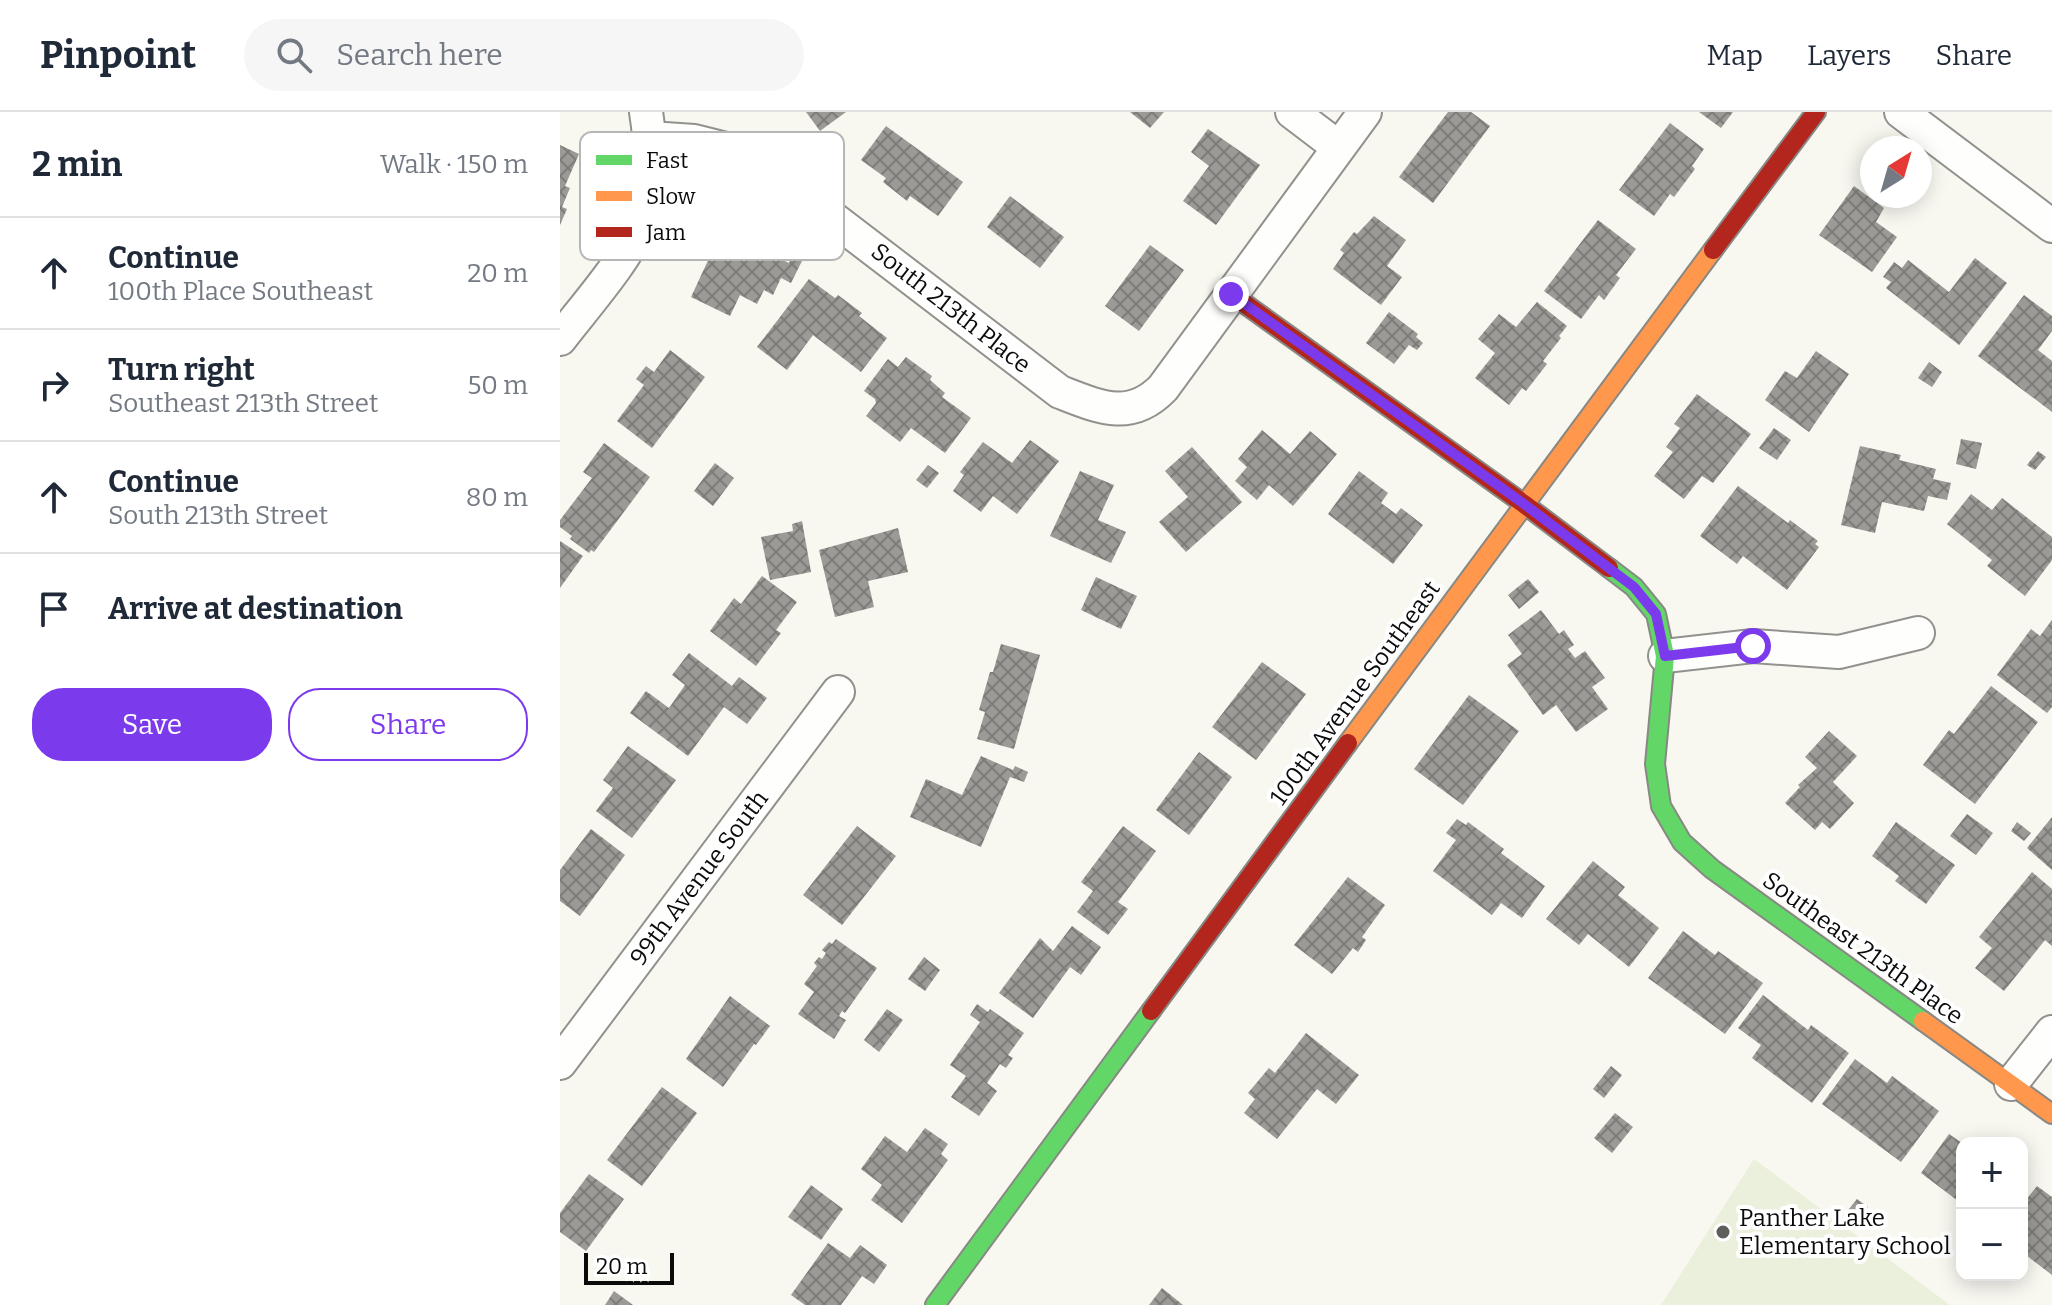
<!DOCTYPE html>
<html lang="en">
<head>
<meta charset="utf-8">
<style>
  :root { --surface:#fff; --page:#f6f6f7; --text:#1f2937; --muted:#747a83; --line:#e0e1e3; --accent:#7c3aed }
  body { margin:0; font-family:Bitter,serif; background:var(--page); color:var(--text) }
  .controls { position:absolute; right:24px; bottom:24px; display:grid; overflow:hidden; border-radius:16px; box-shadow:0 4px 20px #0003 }
  .controls button { width:72px; height:72px; display:grid; place-items:center; padding:0; border:0; border-bottom:2px solid var(--line); background:var(--surface); color:var(--text); font:40px sans-serif }
  .compass { position:absolute; left:1300px; top:24px; width:72px; height:72px; border-radius:50%; background:var(--surface); box-shadow:0 4px 20px #0003; rotate:37deg }
  .scale { position:absolute; left:24px; bottom:20px; width:90px; box-sizing:border-box; padding-left:8px; border:4px solid #0b0b0b; border-top:0; font-size:22px; line-height:28px; white-space:nowrap; color:#0b0b0b; -webkit-text-stroke:6px #fff; paint-order:stroke }
  .stop { position:absolute; width:24px; height:24px; margin:-18px; border:6px solid #7c3aed; border-radius:50%; background:#fff }
  .stop.end { background:#7c3aed; border-color:#fff; box-shadow:0 2px 8px #0008 }
  .list { margin:0; padding:0; list-style:none }
  h2 { display:flex; justify-content:space-between; align-items:center; height:104px; margin:0; padding:0 32px; font-size:34px }
  h2 small { font-size:26px; font-weight:400; color:var(--muted) }
  .list li { display:grid; grid-template-columns:52px 1fr auto; gap:24px; align-items:center; box-sizing:border-box; height:112px; padding:0 32px; border-top:2px solid var(--line) }
  .list b { display:block; font-size:30px; white-space:nowrap }
  .list p { margin:0; font-size:26px; white-space:nowrap; color:var(--muted) }
  .list em { font-size:26px; font-style:normal; color:var(--muted) }
  .actions { display:flex; gap:16px; padding:24px 32px }
  .actions a { flex:1; padding:18px 0; border:2px solid var(--accent); border-radius:32px; text-align:center; font-size:28px; color:var(--accent) }
  .actions .main { background:var(--accent); color:#fff }
  .icon { flex:none; width:44px; height:44px; fill:none; stroke:currentColor; stroke-width:2; stroke-linecap:round; stroke-linejoin:round }
  .map { position:relative; flex:none; width:1492px; height:1193px; overflow:hidden }
  header { display:flex; align-items:center; gap:48px; box-sizing:border-box; height:112px; padding:0 40px; background:var(--surface); border-bottom:2px solid var(--line) }
  header strong { font-size:38px }
  nav { display:flex; gap:44px; margin-inline-start:auto; font-size:28px }
  .search { width:560px; height:72px; background:var(--page); display:flex; align-items:center; gap:20px; box-sizing:border-box; padding:0 28px; border-radius:44px; color:var(--muted); font-size:30px }
  main { display:flex }
  aside { flex:1; background:var(--surface) }
  .map>svg:first-child { display:block }
  .pitch { fill:#ebf0dc }
  .building { fill:url(#building-cross-hatch) }
  .lines { fill:none; stroke-linecap:round; stroke-linejoin:round }
  .street-casing { stroke:#92918e; stroke-width:36 }
  .fast-casing { stroke:#888885; stroke-width:22 }
  .slow-casing { stroke:#888885; stroke-width:22 }
  .jam-casing { stroke:#888885; stroke-width:22 }
  .street { stroke:#fefefd; stroke-width:32 }
  .fast { stroke:#63d668; stroke-width:18 }
  .slow { stroke:#ff974d; stroke-width:18 }
  .jam { stroke:#b3261e; stroke-width:18 }
  .route { stroke:#7c3aed; stroke-width:10 }
  .poi-dot { fill:#5e5e5b; stroke:#fff; stroke-width:3 }
  .labels { text-anchor:middle; stroke-width:8; stroke-linejoin:round; paint-order:stroke }
  .street-label { font-size:24px; fill:#0b0b0b; stroke:#fff }
  .poi-label { font-size:24px; fill:#0b0b0b; stroke:#fff; text-anchor:start }
  .key { fill:#fff; stroke:#b6b6b6; stroke-width:2 }
  .key-label { font-size:22px; fill:#0b0b0b }
</style>
</head>
<body>
<header>
<strong>Pinpoint</strong>
<div class="search"><svg class="icon" aria-label="search" viewBox="0 0 24 24"><circle cx="10" cy="10" r="6"/><path d="M15 15l6 6"/></svg>Search here</div>
<nav><a>Map</a><a>Layers</a><a>Share</a></nav>
</header>
<main>
<aside>
<h2>2 min<small>Walk · 150 m</small></h2>
<ul class="list">
<li><svg class="icon" aria-label="ahead" viewBox="0 0 24 24"><path d="M12 20V5M6 11l6-6 6 6"/></svg><div><b>Continue</b><p>100th Place Southeast</p></div><em>20 m</em></li>
<li><svg class="icon" aria-label="right" viewBox="0 0 24 24"><path d="M7 20v-9h11M14 6l5 5-5 5"/></svg><div><b>Turn right</b><p>Southeast 213th Street</p></div><em>50 m</em></li>
<li><svg class="icon" aria-label="ahead" viewBox="0 0 24 24"><path d="M12 20V5M6 11l6-6 6 6"/></svg><div><b>Continue</b><p>South 213th Street</p></div><em>80 m</em></li>
<li><svg class="icon" aria-label="arrive" viewBox="0 0 24 24"><path d="M6 21V4h12l-3 4 3 4H6"/></svg><div><b>Arrive at destination</b></div></li>
</ul>
<div class="actions"><a class="main">Save</a><a>Share</a></div>
</aside>
<div class="map">
<svg width="1492" height="1193" viewBox="0 0 1492 1193">
  <defs>
    <pattern id="building-cross-hatch" width="8" height="8" patternUnits="userSpaceOnUse" patternTransform="scale(2)"><rect width="8" height="8" fill="#9c9a96"/><path d="M0 0l8 8M0 8l8-8" fill="none" stroke="#7d7c79"/></pattern>
  </defs>
  <rect width="100%" height="100%" fill="#f8f7f0"/>
  <path class="pitch" d="M1194 1047 1390 1193H1101Z"/>
  <path class="building" d="M246 0H286L260 19Z
    M570 0H604L590 16Z
    M888 0H911L930 14 873 91 839 65Z
    M1139 0H1173L1161 16Z
    M1110 11 1144 37 1132 54 1135 57 1114 85 1110 82 1094 104 1059 78Z
    M326 14 403 70 378 104 350 84 347 89 323 70 326 66 301 48Z
    M648 17 700 53 656 113 623 89 649 54 631 40Z
    M0 33 19 42 5 74 10 76 2 95 7 97 0 113Z
    M1294 74 1324 96 1316 110 1337 125 1312 160 1259 123Z
    M450 84 504 125 480 156 427 115Z
    M814 104 846 128 827 154 842 165 821 193 773 157 784 141 780 138 794 120 797 122Z
    M1038 108 1076 137 1056 163 1060 166 1044 188 1039 183 1021 207 984 179Z
    M175 125 229 151 233 142 243 147 231 171 221 166 213 183 204 178 197 192 180 183 170 204 131 185 158 127 171 133Z
    M590 133 624 158 579 219 545 194Z
    M1415 146 1447 171 1399 233 1326 176 1331 170 1323 165 1334 150 1342 156 1348 148 1389 180Z
    M249 167 275 186 278 183 302 201 299 204 327 226 301 260 253 223 227 258 197 235Z
    M1464 183 1492 204V219L1478 238 1492 249V300L1418 244Z
    M977 190 1007 214 999 224 1001 226 983 249 987 252 966 279 962 276 949 293 915 266 935 241 918 227 939 202 956 215Z
    M829 200 858 222 856 225 863 231 857 238 849 233 834 252 806 231Z
    M110 238 145 265 92 336 57 309 84 273 76 267 86 254 94 260Z
    M1256 239 1289 262 1249 320 1205 288 1225 259 1237 266Z
    M346 245 372 264 370 268 385 281 382 285 411 306 385 341 351 316 340 330 306 304 316 291 315 287 304 279 328 247 338 255Z
    M1369 250 1382 260 1372 275 1358 266Z
    M1137 282 1191 322 1153 371 1142 364 1124 387 1094 364 1113 340 1106 335 1120 316 1114 312Z
    M1214 316 1231 328 1217 348 1199 336Z
    M702 318 730 342 750 319 777 342 733 394 709 373 697 388 675 369 687 355 678 347Z
    M1401 327 1422 331 1416 357 1396 352Z
    M470 328 499 349 457 402 433 384 421 400 393 379 404 363 400 360 423 330 452 351Z
    M44 331 90 365 34 440 31 438 29 441 10 427 12 424 0 415V408L32 366 23 360Z
    M1300 334 1341 343 1339 348 1376 357 1373 367 1391 371 1387 388 1368 384 1364 399 1322 390 1315 421 1281 413Z
    M632 335 682 390 626 440 599 410 628 385 605 359Z
    M1478 339 1486 345 1475 358 1467 353Z
    M155 351 174 366 153 394 134 379Z
    M368 353 379 361 367 376 356 368Z
    M520 359 554 373 538 408 566 420 551 451 490 424Z
    M799 359 828 381 821 391 836 402 841 396 863 413 833 452 768 402Z
    M1178 374 1228 411 1230 408 1258 429 1255 432 1259 435 1227 478 1183 444 1177 452 1140 424Z
    M1411 382 1432 398 1442 386 1492 425V448L1465 484 1427 454 1432 448 1387 412Z
    M242 409 251 460 210 468 201 425 233 419 232 412Z
    M338 416 348 460 308 469 314 495 275 505 259 438Z
    M0 429 23 444 0 476Z
    M202 464 237 490 216 518 221 521 196 554 150 519 174 486 181 492Z
    M536 465 577 484 561 517 521 498Z
    M968 467 979 480 959 497 948 483Z
    M981 498 999 522 1004 518 1014 533 1008 537 1015 546 1025 539 1045 566 1032 575 1048 597 1016 620 996 593 983 603 947 553 962 542 948 523Z
    M1492 508V595L1487 601 1437 563 1471 517 1480 524Z
    M441 532 480 543 454 637 417 627 425 600 419 598 430 560H433Z
    M129 541 172 574 179 565 207 586 187 612 164 595 128 644 70 601 86 579 109 596 125 573 112 563Z
    M702 550 746 582 696 648 652 615Z
    M1431 574 1478 610 1415 692 1363 653 1389 618 1394 622Z
    M909 583 959 619 903 693 854 657Z
    M1269 619 1297 644 1273 670 1294 691 1270 717 1262 710 1255 718 1225 691 1240 675 1238 673 1257 656 1245 645Z
    M68 634 116 668 72 726 36 699 53 676 43 668Z
    M639 640 672 665 629 723 596 698Z
    M421 644 453 658 455 654 468 660 464 670 450 665 421 735 350 705 366 667 402 683Z
    M1407 702 1433 721 1416 743 1390 724Z
    M1492 705V758L1467 736Z
    M897 707 906 713 908 710 944 737 941 741 985 774 962 806 941 791 932 803 873 759 896 728 886 721Z
    M1336 710 1395 753 1366 792 1335 769 1339 764 1312 744Z
    M1457 710 1471 721 1464 729 1451 719Z
    M297 714 336 744 282 813 243 783Z
    M563 714 596 739 558 790 568 797 548 823 517 800 533 779 521 770Z
    M31 717 65 743 20 804 0 789V758Z
    M1033 749 1065 775 1058 783 1099 816 1069 855 1028 822 1019 833 986 807Z
    M1472 760 1492 777V834L1485 828 1444 879 1415 856 1432 836 1419 825Z
    M788 765 825 793 802 825 806 828 798 840 793 836 772 862 734 833Z
    M512 814 541 835 521 863 510 855 473 906 439 881 480 826 493 839Z
    M1123 819 1155 843 1158 839 1203 871 1165 922 1088 866Z
    M276 827 317 856 285 901 282 899 279 904 286 908 274 927 238 902 254 880 244 872 257 854 254 851 259 845 262 847 266 841 262 838 269 830 272 832Z
    M364 845 380 858 365 879 348 867Z
    M1203 883 1248 918 1251 913 1289 941 1252 991 1192 946 1201 933 1178 916Z
    M170 884 210 914 196 933 194 932 163 975 126 947Z
    M417 892 428 900 430 897 464 921 448 943 453 946 446 956 440 952 427 971 437 979 419 1004 391 985 406 964 390 953 420 910 410 903Z
    M327 897 343 908 319 940 304 928Z
    M746 921 799 963 776 992 757 977 717 1027 684 1001 695 987 688 981 709 956 715 961Z
    M1295 947 1327 971 1332 964 1379 999 1341 1050 1262 992Z
    M1051 954 1062 963 1044 986 1033 977Z
    M102 975 137 1001 82 1074 47 1048Z
    M1055 1001 1073 1015 1052 1041 1034 1026Z
    M365 1016 388 1032 381 1042 388 1048 342 1111 311 1088 322 1073 301 1057 325 1024 347 1040Z
    M1389 1022 1402 1031V1092L1361 1061Z
    M29 1062 64 1087 26 1139 0 1120V1101Z
    M251 1073 283 1097 261 1128 228 1105Z
    M1477 1074 1492 1085V1163L1462 1140V1093Z
    M1297 1087 1308 1095 1300 1105 1289 1097Z
    M268 1131 290 1146 300 1133 327 1153 314 1172 302 1164 281 1193H245L231 1183Z
    M602 1176 623 1193H589Z
    M54 1179 73 1193H45Z"/>
  <g class="lines">
    <defs>
      <path id="street" d="M732 0 778 35
        M1341 0 1492 114
        M90 26 134 29 190 43 500 280C539 295 570 310 603 276L805 0
        M0 227C22 198 71 143 81 110 93 74 92 38 86 0
        M1105 544 1193 534 1279 540 1358 521
        M0 951 278 580
        M1451 972 1492 920"/>
      <path id="fast" d="M1049 456 1074 475 1096 502 1105 544 1095 652 1101 694 1122 730 1152 757 1363 909
        M375 1193 591 899"/>
      <path id="slow" d="M788 631 1153 138
        M1363 909 1492 1002"/>
      <path id="jam" d="M1153 138 1256 0
        M671 182 964 392 1049 456
        M591 899 788 631"/>
    </defs>
    <use href="#street" class="street-casing"/>
    <use href="#fast" class="fast-casing"/>
    <use href="#slow" class="slow-casing"/>
    <use href="#jam" class="jam-casing"/>
    <use href="#street" class="street"/>
    <use href="#fast" class="fast"/>
    <use href="#slow" class="slow"/>
    <use href="#jam" class="jam"/>
  </g>
  <g class="lines">
    <path class="route" d="M671 182 964 392 1074 475 1096 502 1105 544 1193 534"/>
  </g>
  <circle class="poi-dot" cx="1163" cy="1120" r="8"/>
  <g class="labels">
    <g class="street-label">
      <text transform="translate(391 196) rotate(38)" y="8">South 213th Place</text>
      <text transform="translate(795 581) rotate(-54)" y="8">100th Avenue Southeast</text>
      <text transform="translate(139 766) rotate(-53)" y="8">99th Avenue South</text>
      <text transform="translate(1303 836) rotate(36)" y="8">Southeast 213th Place</text>
    </g>
    <g class="poi-label">
      <text x="1179" y="1114">Panther Lake<tspan x="1179" dy="28">Elementary School</tspan></text>
    </g>
  </g>
  <rect x="20" y="20" width="264" height="128" rx="12" class="key"/>
  <rect x="36" y="43" width="36" height="10" fill="#63d668"/>
  <rect x="36" y="79" width="36" height="10" fill="#ff974d"/>
  <rect x="36" y="115" width="36" height="10" fill="#b3261e"/>
  <g class="key-label">
    <text x="86" y="56">Fast</text>
    <text x="86" y="92">Slow</text>
    <text x="86" y="128">Jam</text>
  </g>
</svg>
<div class="controls">
<button>+</button>
<button>−</button>
</div>
<svg class="compass" viewBox="-18 -18 36 36"><path d="M0-13l5 13h-10z" fill="#e53935"/><path d="M0 13l5-13h-10z" fill="#747a83"/></svg>
<div class="scale">20 m</div>
<div class="stop" style="left:1193px;top:534px"></div>
<div class="stop end" style="left:671px;top:182px"></div>
</div>
</main>
</body>
</html>
